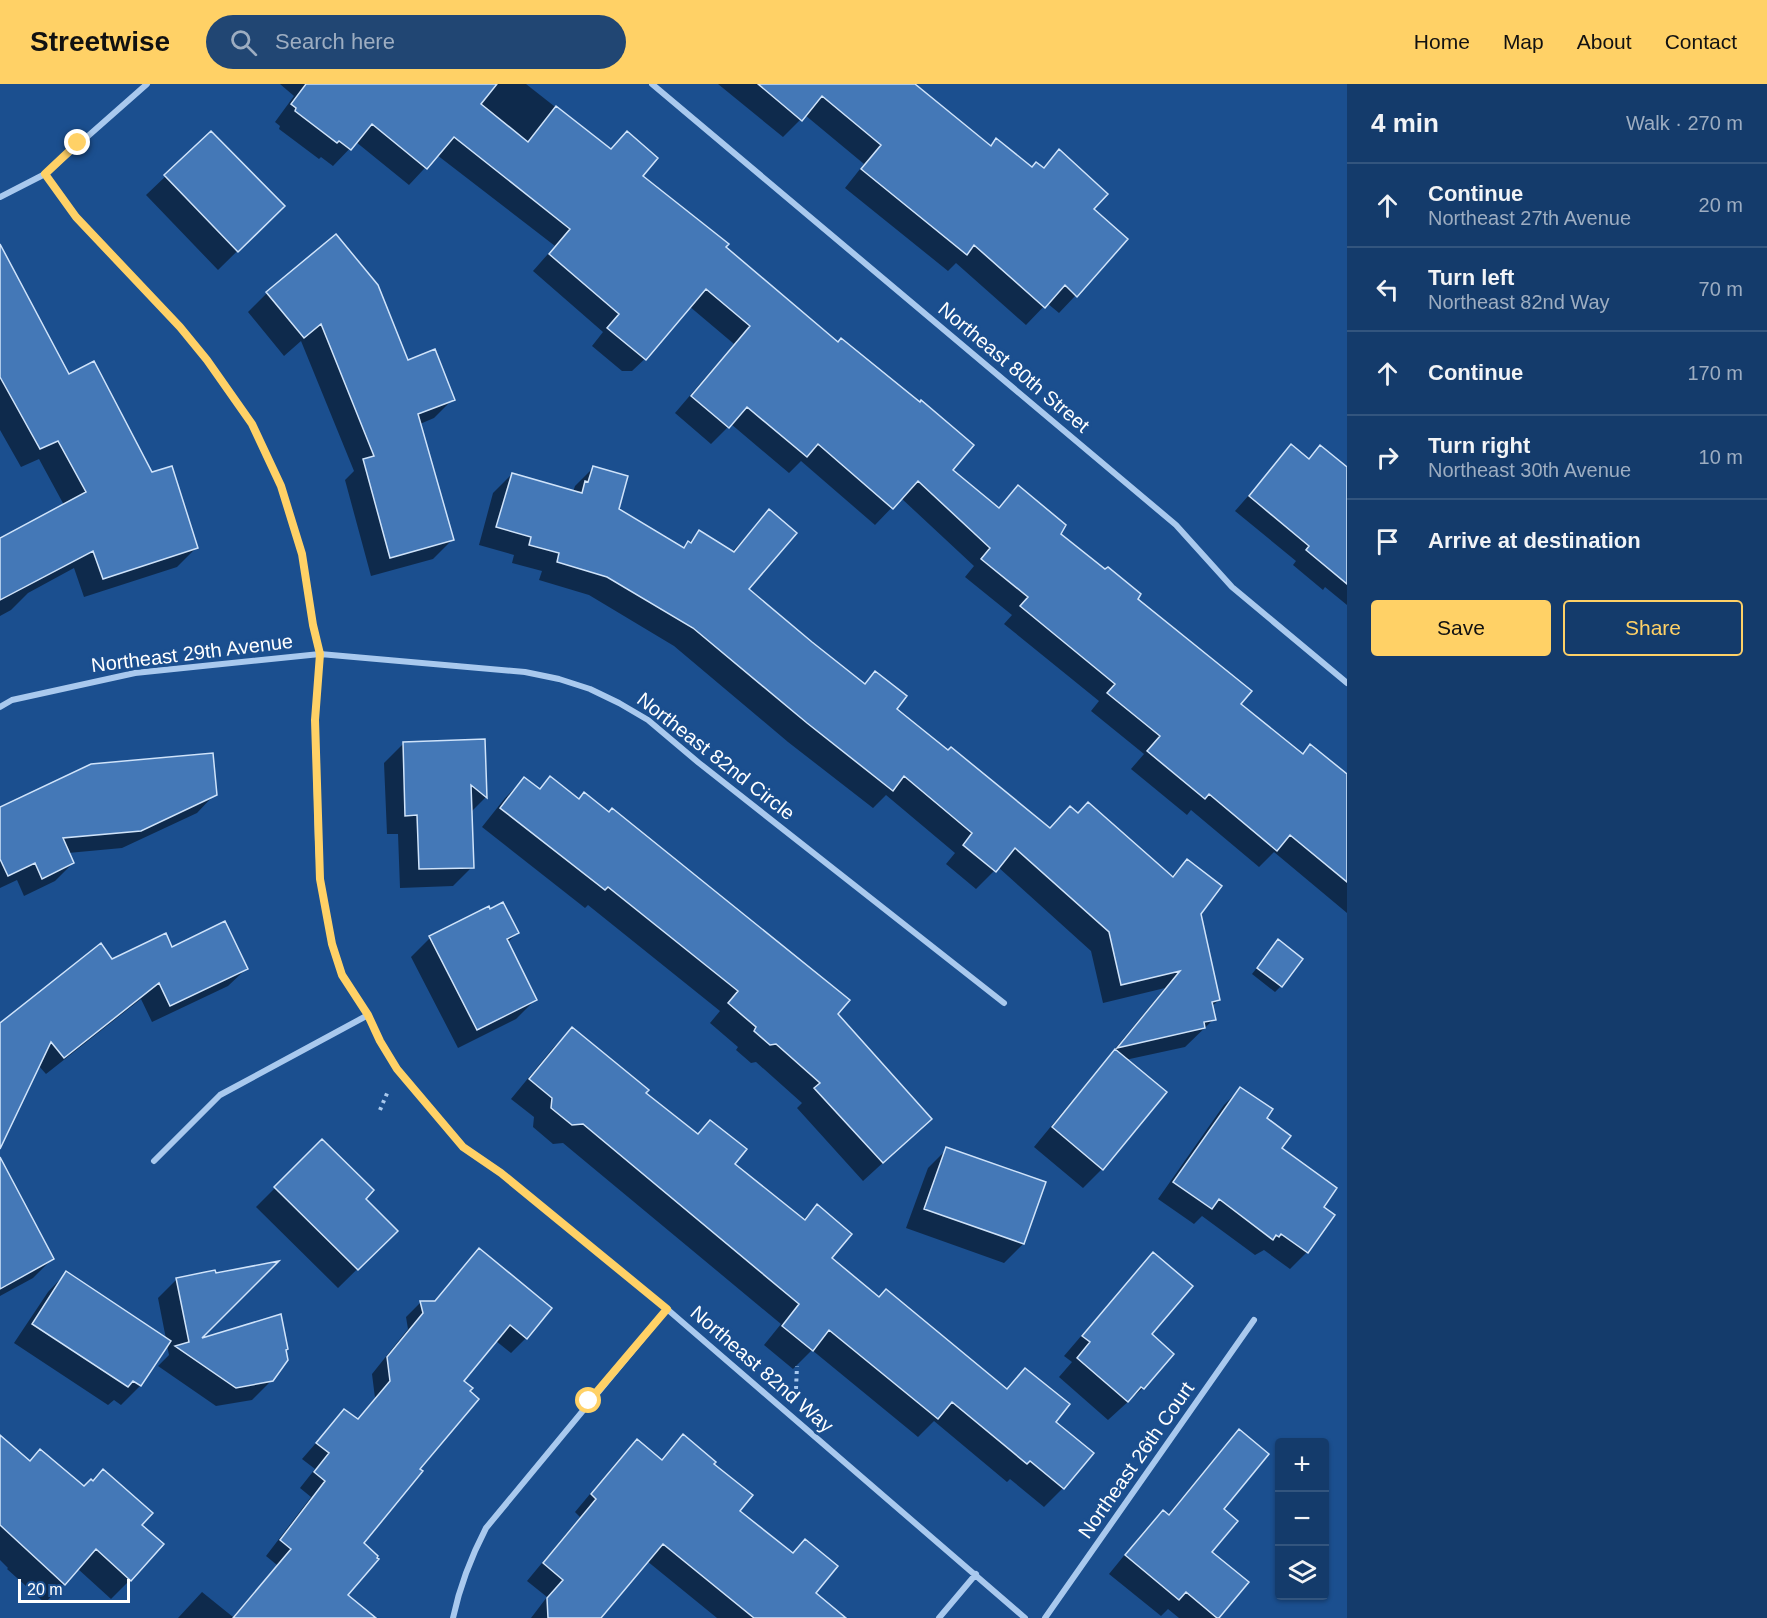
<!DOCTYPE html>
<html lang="en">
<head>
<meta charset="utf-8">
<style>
  :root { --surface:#143b6b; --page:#214673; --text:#f1f3f6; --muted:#9dadc1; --line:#33557e; --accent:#ffd166 }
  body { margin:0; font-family:Arial,sans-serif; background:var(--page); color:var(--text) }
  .controls { position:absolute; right:18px; bottom:18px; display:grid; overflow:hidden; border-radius:6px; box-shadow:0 2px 4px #0004 }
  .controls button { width:54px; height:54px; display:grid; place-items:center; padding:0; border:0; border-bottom:2px solid var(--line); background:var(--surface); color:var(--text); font:30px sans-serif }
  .scale { position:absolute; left:18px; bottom:15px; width:112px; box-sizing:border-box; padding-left:6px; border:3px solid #fff; border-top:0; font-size:16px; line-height:21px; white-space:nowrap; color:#fff; -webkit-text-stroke:4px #1b4f8f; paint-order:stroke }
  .stop { position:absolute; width:18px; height:18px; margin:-14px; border:4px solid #ffd166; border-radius:50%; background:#fff }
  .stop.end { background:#ffd166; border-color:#fff; box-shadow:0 2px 6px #0008 }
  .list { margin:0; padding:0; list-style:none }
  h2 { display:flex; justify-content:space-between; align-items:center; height:78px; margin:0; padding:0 24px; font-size:26px }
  h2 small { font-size:20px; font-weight:400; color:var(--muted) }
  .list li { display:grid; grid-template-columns:39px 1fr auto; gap:18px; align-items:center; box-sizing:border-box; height:84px; padding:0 24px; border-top:2px solid var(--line) }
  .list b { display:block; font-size:22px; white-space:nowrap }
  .list p { margin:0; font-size:20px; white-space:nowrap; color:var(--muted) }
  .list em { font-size:20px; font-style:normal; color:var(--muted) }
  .actions { display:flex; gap:12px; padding:18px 24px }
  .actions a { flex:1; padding:14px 0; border:2px solid var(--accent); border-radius:6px; text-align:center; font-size:21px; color:var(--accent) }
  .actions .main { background:var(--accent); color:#111 }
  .icon { flex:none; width:33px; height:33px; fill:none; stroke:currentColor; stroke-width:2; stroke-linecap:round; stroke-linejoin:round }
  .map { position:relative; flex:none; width:1347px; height:1534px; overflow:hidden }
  header { display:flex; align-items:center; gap:36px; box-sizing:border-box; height:84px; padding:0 30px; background:var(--accent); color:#111 }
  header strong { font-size:28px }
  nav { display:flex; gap:33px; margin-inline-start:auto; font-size:21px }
  .search { width:420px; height:54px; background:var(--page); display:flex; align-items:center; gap:15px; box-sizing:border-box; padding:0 21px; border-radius:33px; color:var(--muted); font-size:22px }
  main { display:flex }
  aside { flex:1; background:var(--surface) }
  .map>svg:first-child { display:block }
  .shadow { fill:#0007 }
  .building { fill:#4478b7; stroke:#cfe3fa; stroke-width:1.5 }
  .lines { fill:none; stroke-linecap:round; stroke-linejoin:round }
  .path { stroke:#a9c9ee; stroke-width:4; stroke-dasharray:3 4.5; stroke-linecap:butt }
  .street { stroke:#a9c9ee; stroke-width:6 }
  .route { stroke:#ffd166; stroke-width:8 }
  .labels { text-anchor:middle; stroke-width:6; stroke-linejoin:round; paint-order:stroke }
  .street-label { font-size:20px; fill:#fff; stroke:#1b4f8f }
</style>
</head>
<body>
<header>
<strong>Streetwise</strong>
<div class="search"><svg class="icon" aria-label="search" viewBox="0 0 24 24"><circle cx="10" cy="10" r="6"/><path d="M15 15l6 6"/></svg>Search here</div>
<nav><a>Home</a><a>Map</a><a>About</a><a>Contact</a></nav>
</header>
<main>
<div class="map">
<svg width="1347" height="1534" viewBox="0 0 1347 1534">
  <rect width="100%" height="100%" fill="#1b4f8f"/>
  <path class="shadow" d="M280 0H526L610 66 627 49 641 92 724 163 951 386 997 425 1018 403 1059 451 1135 515 1239 620 1302 671 1310 662 1347 692V829L1274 768 1259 783 1191 726 1187 731 1131 685 1144 670 1091 627 1099 617 1004 540 1012 531 965 493 974 482 901 414 875 441 801 377 789 389 731 340 711 360 675 329 734 260 689 222 650 270 632 287H622L592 262 603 248 533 187 555 162 437 71 409 101 356 58 333 82 321 73 319 75 279 45 280 42 275 38 294 12Z
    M718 0H913L990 63 1032 84 1042 85 1059 67 1092 125 1076 211 1059 229 1047 219 1026 241 956 179 948 187 845 104 864 80 805 31 783 53Z
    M211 49 283 122 218 186 146 111Z
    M0 208 151 390 196 464 177 483 84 513 74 484 28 509 11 526 0 532V455L64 421 39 375 21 383 0 346Z
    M267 209 407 278 453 315 434 334 420 340 452 456 433 475 371 492 345 396 354 387 301 257 284 272 248 228Z
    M1291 363 1307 376 1320 363 1347 385V521L1325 503 1323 506 1293 481 1296 477 1235 427Z
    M593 384 617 426 683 465 699 448 732 468 769 427 747 505 863 601 875 589 895 625 1049 745 1171 793 1187 777 1219 916 1211 923 1214 935 1185 963 1125 976 1102 1085 1083 1104 1034 1063 1165 904 1103 919 1091 867 998 783 976 805 946 780 955 769 886 711 873 724 788 658 674 562 589 511 539 496 542 487 512 479 514 471 479 461 493 409 512 390 573 408 575 402Z
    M484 657 486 713 470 729 472 783 453 802 400 804 398 750H387L384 679 403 660Z
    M550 694 836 930 911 1053 863 1097 797 1024 802 1019 756 978 751 979 736 966 738 963 710 939 720 927 588 821 585 824 482 743 505 714 524 695 538 706Z
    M215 710 197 729 122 764 68 769 73 779 55 797 24 812 17 796 0 804V724Z
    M517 849 507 859 535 916 516 935 458 964 411 873 430 854Z
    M1278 857 1281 902 1275 908 1252 890Z
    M112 877 246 885 228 902 152 938 141 915 46 990 38 981 0 1061V941Z
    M572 945 644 1010 803 1136 817 1122 830 1174 878 1215 1005 1306 1025 1286 1054 1338 1063 1404 1044 1423 1010 1395 1007 1398 934 1337 918 1353 812 1266 793 1285 764 1261 781 1240 563 1059 553 1060 533 1043 534 1033 511 1015 553 964Z
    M1240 1005 1265 1035 1280 1064 1322 1123 1333 1131 1307 1168 1290 1185 1264 1166 1255 1171 1202 1132 1194 1140 1158 1115 1224 1021Z
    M322 1057 364 1115 396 1147 338 1204 256 1123Z
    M947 1065 1023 1160 1004 1179 906 1144 928 1084Z
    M0 1086 52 1175 33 1194 0 1212Z
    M479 1166 526 1254 511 1269 496 1257 462 1297 418 1385 362 1460 346 1511 362 1524 354 1534H178L202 1508 233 1533 277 1481 266 1472 311 1413 300 1404 315 1385 302 1375 344 1327 357 1336 375 1314 372 1290 408 1245 406 1233 421 1218 433 1219Z
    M1153 1170 1149 1251 1143 1304 1108 1336 1059 1293 1072 1278 1064 1272 1135 1189Z
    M66 1189 166 1255 158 1214 177 1195 197 1257 272 1296 252 1316 216 1322 158 1282 169 1271 167 1261 140 1302 121 1321 114 1316 108 1321 14 1259 48 1208Z
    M1239 1347 1222 1426 1210 1468 1247 1499 1217 1534H1179L1168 1525 1161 1532 1109 1490 1145 1446 1163 1428 1167 1432 1222 1365Z
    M683 1352 712 1380 738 1428 792 1470 805 1457 814 1510 838 1529 835 1534H717L647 1477 599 1534H531L547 1513 527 1497 580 1433 575 1428 620 1374 637 1357 660 1377Z
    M0 1353 29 1379 84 1404 103 1387 140 1441 130 1496 111 1515 78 1485 45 1519 7 1485 8 1484 0 1476Z"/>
  <path class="building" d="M306 0H497L481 20 528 58 556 22 611 65 627 47 658 74 643 92 729 160 726 163 838 258 841 254 920 318 921 316 974 361 953 386 999 424 1018 401 1066 441 1061 450 1105 485 1108 483 1141 510 1138 515 1252 607 1241 620 1303 670 1310 660 1347 690V798L1290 751 1277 767 1209 710 1205 715 1147 667 1160 652 1107 609 1115 600 1020 522 1028 513 981 475 990 464 918 397 893 425 818 360 807 373 747 323 729 344 691 312 750 242 706 205 646 276 607 244 619 230 549 170 570 145 454 53 427 85 372 40 351 66 339 57 337 59 295 27 296 24 291 20Z
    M758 0H915L991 62 996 54 1032 83 1036 78 1044 84 1059 65 1108 110 1094 125 1128 155 1077 213 1065 201 1045 224 974 161 967 171 861 85 881 61 822 12 802 37Z
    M211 47 285 122 238 168 164 91Z
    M336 150 378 201 408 276 435 265 455 316 418 330 454 456 390 474 363 375 374 372 321 240 304 254 266 208Z
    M0 160 69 290 94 277 152 388 172 382 198 464 103 495 93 467 0 516V454L86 408 58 357 40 365 0 293Z
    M1291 360 1309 375 1320 361 1347 383V500L1306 466 1309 462 1249 412Z
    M593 382 628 392 619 425 684 464 688 457 691 459 699 446 734 468 769 425 797 449 749 505 812 558 865 600 875 587 907 612 897 625 948 666 951 663 1050 744 1070 722 1078 729 1088 718 1173 793 1187 775 1222 802 1201 830 1220 916 1212 918 1216 936 1204 938 1205 944 1117 964 1180 887 1121 901 1109 848 1015 764 996 788 963 761 972 749 904 692 893 707 807 639 693 544 607 493 557 478 559 469 529 461 531 453 496 443 512 389 582 409 585 397 588 398Z
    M485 655 487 714 471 701 474 784 419 785 417 731 405 732 403 658Z
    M213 669 217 711 141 747 63 754 74 779 42 795 35 779 8 792 0 775V723L91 680Z
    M550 692 579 715 584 708 609 728 612 724 850 916 838 930 932 1035 883 1079 814 1004 820 999 776 960 770 961 754 947 756 943 728 919 738 907 608 803 605 806 500 724 524 693 540 705Z
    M503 818 519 849 507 855 537 916 477 946 429 852 489 822 490 825Z
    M225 837 248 885 170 922 159 899 64 974 51 958 0 1065V939L101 859 112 875 166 849 172 863Z
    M1278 855 1303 875 1282 903 1257 884Z
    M572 943 649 1006 646 1009 698 1050 710 1036 747 1065 735 1080 805 1136 817 1120 852 1150 832 1174 879 1213 886 1205 1007 1305 1025 1284 1070 1320 1056 1338 1094 1369 1064 1405 1030 1377 1027 1380 952 1318 938 1335 829 1246 813 1267 782 1242 799 1220 583 1040 572 1041 551 1024 552 1014 529 995Z
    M1115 965 1167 1008 1103 1086 1052 1043Z
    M1240 1003 1273 1025 1267 1034 1291 1052 1282 1064 1337 1104 1324 1123 1335 1131 1308 1169 1281 1150 1279 1153 1276 1151 1273 1156 1219 1115 1212 1125 1173 1098Z
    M322 1055 374 1106 366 1115 398 1147 358 1186 274 1103Z
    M946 1063 1046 1098 1024 1160 924 1125Z
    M0 1073 54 1175 0 1205Z
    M479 1164 552 1224 527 1255 510 1241 464 1297 473 1304 470 1307 479 1315 420 1385 423 1387 364 1459 378 1472 377 1474 379 1475 348 1511 376 1534H233L291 1465 280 1456 325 1397 314 1388 329 1369 316 1359 344 1325 358 1335 390 1297 387 1273 423 1229 420 1217H435Z
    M1153 1168 1193 1202 1152 1250 1174 1270 1144 1305 1141 1303 1128 1318 1077 1274 1090 1258 1082 1252Z
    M279 1177 202 1254 281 1230 288 1265 286 1266 288 1276 273 1297 236 1304 175 1262 189 1258 176 1194 215 1186 216 1189Z
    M66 1187 171 1257 141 1302 133 1297 128 1303 32 1240Z
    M1239 1345 1269 1370 1224 1425 1238 1437 1212 1468 1249 1498 1219 1534H1217L1186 1508 1179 1516 1125 1471 1163 1426 1169 1431Z
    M683 1350 716 1378 714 1380 753 1411 740 1427 793 1469 805 1455 838 1482 816 1509 846 1534H754L663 1460 601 1534H548L547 1514 563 1496 543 1479 596 1415 591 1410 637 1355 662 1376Z
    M0 1351 30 1377 40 1365 84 1402 91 1395 93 1397 103 1385 153 1429 142 1441 164 1460 131 1497 96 1465 65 1501 0 1441Z"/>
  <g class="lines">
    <path class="path" d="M380 1026 388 1007
      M796 1305 797 1282"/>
    <path class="street" d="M652 0 1176 441 1232 503 1347 599
      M45 90 76 133 180 243 207 276 252 340 281 402 302 470 313 541 320 570 315 636 318 758 320 795 332 860 342 890 368 931 380 957 397 985 463 1063 501 1089 667 1225 1025 1534
      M0 113 45 90 147 0
      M0 623 12 616 135 589 320 570 525 588 559 595 590 605 619 619 648 636 699 679 1004 919
      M154 1077 220 1011 368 931
      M453 1534C460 1501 471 1473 486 1444L667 1225
      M939 1534 976 1490
      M1045 1534 1254 1236"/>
  </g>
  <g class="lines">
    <path class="route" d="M78 59 45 90 76 133 180 243 207 276 252 340 281 402 302 470 313 541 320 570 315 636 320 795 332 860 342 891 368 931 380 957 397 985 463 1063 501 1089 667 1225 589 1317"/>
  </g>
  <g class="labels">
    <g class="street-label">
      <text transform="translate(1014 283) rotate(40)" y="7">Northeast 80th Street</text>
      <text transform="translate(192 569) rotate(-7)" y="7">Northeast 29th Avenue</text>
      <text transform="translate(716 672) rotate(38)" y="7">Northeast 82nd Circle</text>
      <text transform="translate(762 1285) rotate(41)" y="7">Northeast 82nd Way</text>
      <text transform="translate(1136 1376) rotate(-55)" y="7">Northeast 26th Court</text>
    </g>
  </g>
</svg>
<div class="controls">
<button>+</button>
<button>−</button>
<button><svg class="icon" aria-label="layers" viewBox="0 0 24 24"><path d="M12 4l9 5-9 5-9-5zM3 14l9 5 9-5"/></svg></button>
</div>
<div class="scale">20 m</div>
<div class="stop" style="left:589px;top:1317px"></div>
<div class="stop end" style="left:78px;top:59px"></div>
</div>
<aside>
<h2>4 min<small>Walk · 270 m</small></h2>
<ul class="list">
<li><svg class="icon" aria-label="ahead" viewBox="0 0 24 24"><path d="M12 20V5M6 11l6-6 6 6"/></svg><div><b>Continue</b><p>Northeast 27th Avenue</p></div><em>20 m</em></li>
<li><svg class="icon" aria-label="left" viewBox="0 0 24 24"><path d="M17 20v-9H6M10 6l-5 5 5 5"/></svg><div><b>Turn left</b><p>Northeast 82nd Way</p></div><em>70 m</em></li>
<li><svg class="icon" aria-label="ahead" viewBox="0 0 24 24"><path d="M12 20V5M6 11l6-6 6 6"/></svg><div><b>Continue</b></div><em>170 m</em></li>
<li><svg class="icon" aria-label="right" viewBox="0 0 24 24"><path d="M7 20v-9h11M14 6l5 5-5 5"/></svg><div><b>Turn right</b><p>Northeast 30th Avenue</p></div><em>10 m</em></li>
<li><svg class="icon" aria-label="arrive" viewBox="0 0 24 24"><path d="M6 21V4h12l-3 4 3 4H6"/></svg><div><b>Arrive at destination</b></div></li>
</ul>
<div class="actions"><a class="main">Save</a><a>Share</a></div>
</aside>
</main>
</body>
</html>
